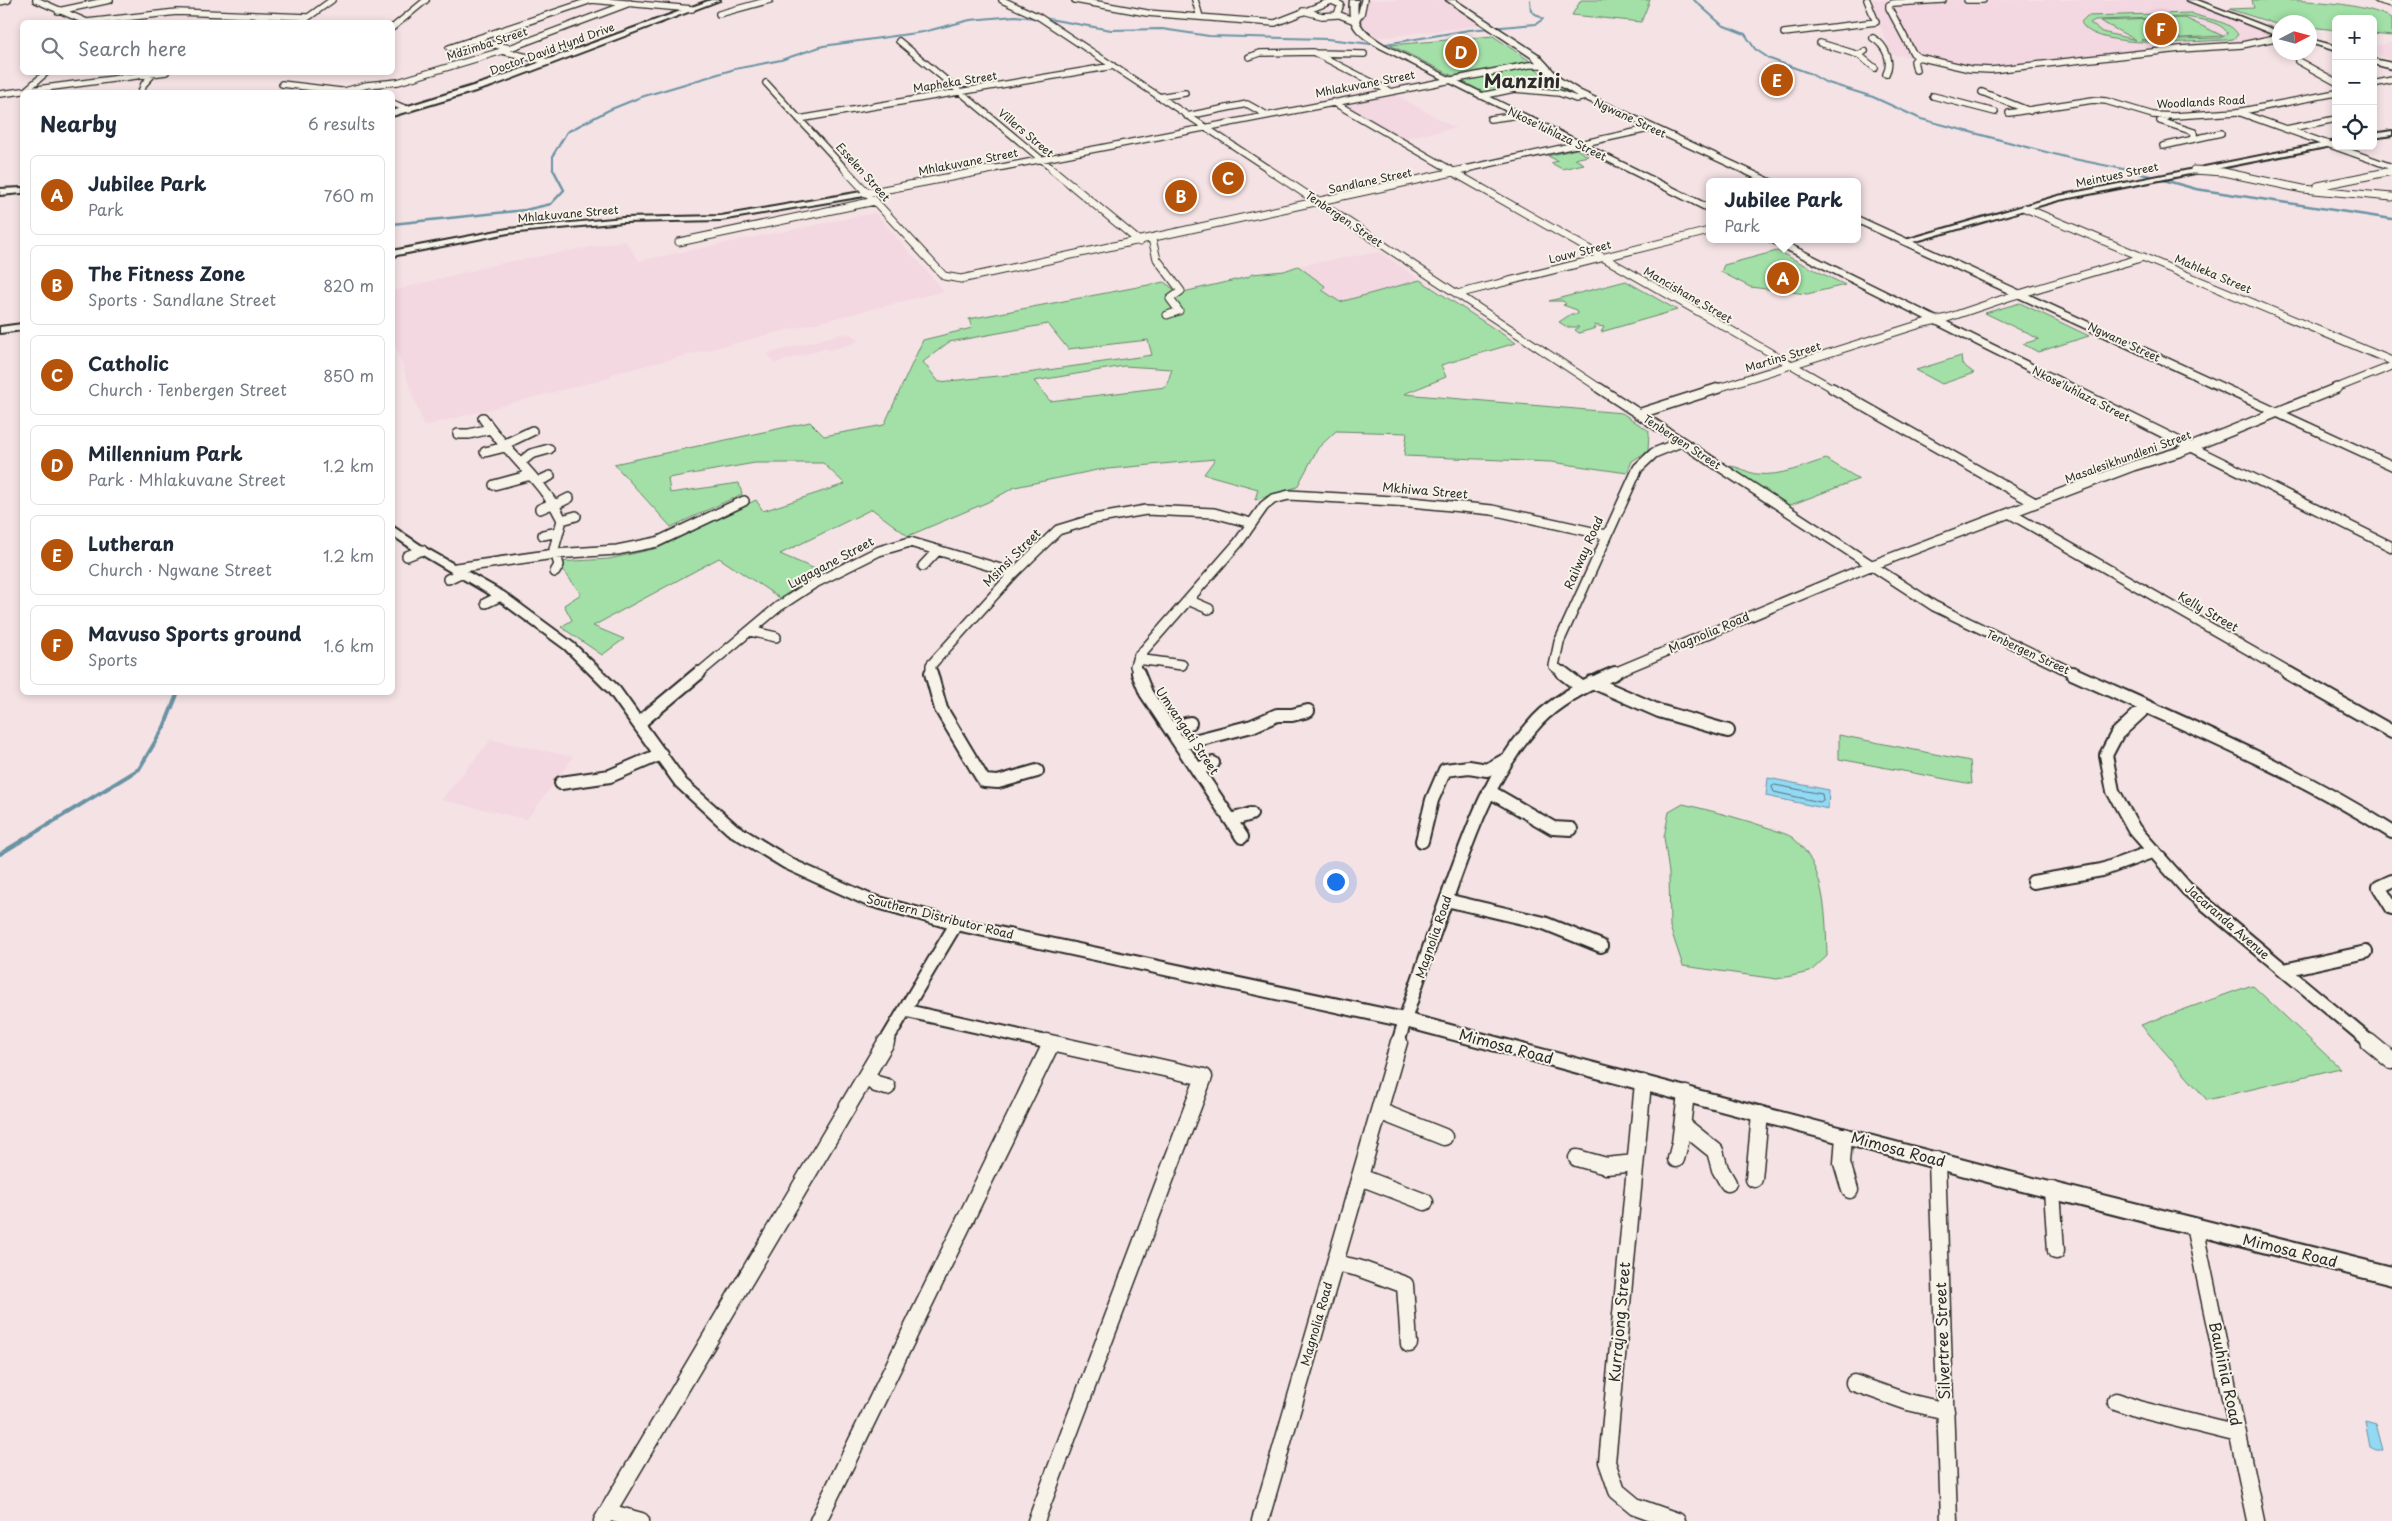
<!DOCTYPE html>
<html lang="en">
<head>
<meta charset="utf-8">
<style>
  :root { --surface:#fff; --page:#f2f2f3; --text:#1f2937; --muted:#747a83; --line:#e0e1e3; --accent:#b45309 }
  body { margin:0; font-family:"Playpen Sans",sans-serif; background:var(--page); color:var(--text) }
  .controls { position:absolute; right:15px; top:15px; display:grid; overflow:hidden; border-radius:8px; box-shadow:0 2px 8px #0003 }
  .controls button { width:45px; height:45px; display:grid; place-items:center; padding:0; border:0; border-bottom:1px solid var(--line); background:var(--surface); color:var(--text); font:25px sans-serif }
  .compass { position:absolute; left:2272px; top:15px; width:45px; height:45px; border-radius:50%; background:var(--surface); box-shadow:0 2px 8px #0003; rotate:84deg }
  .you { position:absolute; left:1335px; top:881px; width:18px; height:18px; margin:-12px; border:4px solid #fff; border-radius:50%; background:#1a73e8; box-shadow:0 0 0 8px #1a73e833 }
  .badge { display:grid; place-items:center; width:32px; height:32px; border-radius:50%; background:var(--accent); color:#fff; font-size:16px; font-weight:700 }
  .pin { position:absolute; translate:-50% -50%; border:2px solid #fff; box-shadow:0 1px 5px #0006 }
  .popup { position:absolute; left:1706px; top:178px; width:155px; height:65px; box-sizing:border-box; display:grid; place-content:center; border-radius:8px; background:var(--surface); filter:drop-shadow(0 1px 4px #0005); font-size:16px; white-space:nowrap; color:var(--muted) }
  .popup b { font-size:19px; color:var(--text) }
  .popup::after { content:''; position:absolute; left:50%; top:100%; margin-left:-10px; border:10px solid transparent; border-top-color:var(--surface) }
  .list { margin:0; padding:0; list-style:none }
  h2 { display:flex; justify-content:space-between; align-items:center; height:65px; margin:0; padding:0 20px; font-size:21px }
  h2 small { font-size:16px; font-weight:400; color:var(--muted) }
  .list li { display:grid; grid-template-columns:32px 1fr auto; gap:15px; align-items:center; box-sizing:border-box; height:80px; margin:0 10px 10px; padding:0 10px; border:1px solid var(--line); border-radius:8px }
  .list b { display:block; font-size:19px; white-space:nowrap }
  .list p { margin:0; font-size:16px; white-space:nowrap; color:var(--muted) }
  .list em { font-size:16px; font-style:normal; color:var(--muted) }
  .icon { flex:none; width:28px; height:28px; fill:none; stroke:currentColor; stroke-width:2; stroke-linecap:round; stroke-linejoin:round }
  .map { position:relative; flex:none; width:2392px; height:1521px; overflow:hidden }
  .search { position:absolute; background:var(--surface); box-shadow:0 2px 8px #0003; left:20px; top:20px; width:375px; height:55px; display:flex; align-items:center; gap:12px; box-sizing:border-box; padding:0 18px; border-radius:8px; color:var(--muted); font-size:19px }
  .panel { position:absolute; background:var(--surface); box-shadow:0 2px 8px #0003; left:20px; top:90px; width:375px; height:605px; border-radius:8px }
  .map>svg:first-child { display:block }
  .built { fill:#f3d7e1 }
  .green { fill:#a2e0a7; stroke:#668669; fill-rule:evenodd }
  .water { fill:#92d9f4; stroke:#6993a4 }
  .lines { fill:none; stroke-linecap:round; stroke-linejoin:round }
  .shore { stroke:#54717b; stroke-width:1 }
  .stream-far2 { stroke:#6993a4; stroke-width:2 }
  .stream-far1 { stroke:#6993a4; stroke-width:2.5 }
  .stream { stroke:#6993a4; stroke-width:4 }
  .minor-far4-casing { stroke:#2b2b2b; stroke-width:8 }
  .minor-far3-casing { stroke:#2b2b2b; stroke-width:9 }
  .minor-far2-casing { stroke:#2b2b2b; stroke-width:12 }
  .minor-far1-casing { stroke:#2b2b2b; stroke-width:16 }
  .minor-casing { stroke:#2b2b2b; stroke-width:19 }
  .tertiary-casing { stroke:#2b2b2b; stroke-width:4 }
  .secondary-casing { stroke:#2b2b2b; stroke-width:4 }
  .primary-casing { stroke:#2b2b2b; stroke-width:3 }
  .trunk-casing { stroke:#2b2b2b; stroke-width:3 }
  .minor-far4 { stroke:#f7f3e8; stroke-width:5.5 }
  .minor-far3 { stroke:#f7f3e8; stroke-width:7 }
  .minor-far2 { stroke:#f7f3e8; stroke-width:9 }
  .minor-far1 { stroke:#f7f3e8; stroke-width:12 }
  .minor { stroke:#f7f3e8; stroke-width:16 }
  .tertiary { fill:#f7f3e8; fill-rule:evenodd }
  .secondary { fill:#f7f3e8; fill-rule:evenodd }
  .primary { fill:#f7f3e8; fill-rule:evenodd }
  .trunk { fill:#f7f3e8; fill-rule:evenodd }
  .labels { text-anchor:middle; stroke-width:4; stroke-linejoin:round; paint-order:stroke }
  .far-street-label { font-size:11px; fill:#2b2b2b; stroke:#f7f3e8 }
  .street-label { font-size:12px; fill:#2b2b2b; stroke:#f7f3e8 }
  .near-street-label { font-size:15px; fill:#2b2b2b; stroke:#f7f3e8 }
  .far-town-label { font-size:19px; font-weight:bold; fill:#2b2b2b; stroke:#f7f3e8 }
</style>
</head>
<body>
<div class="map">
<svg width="2392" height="1521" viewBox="0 0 2392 1521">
  <rect width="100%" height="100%" fill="#f5e2e4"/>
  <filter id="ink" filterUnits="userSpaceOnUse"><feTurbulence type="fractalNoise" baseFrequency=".02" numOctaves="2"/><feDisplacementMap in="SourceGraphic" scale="10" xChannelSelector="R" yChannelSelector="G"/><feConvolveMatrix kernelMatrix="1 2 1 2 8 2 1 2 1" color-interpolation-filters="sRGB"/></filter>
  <g filter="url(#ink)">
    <path class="built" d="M1358 0H1444L1483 25 1385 37 1374 36 1363 25 1357 12Z
      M1869 0H2195L2269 33 2251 42 1985 69 1892 54Z
      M2392 42V60L2373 54V47Z
      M1394 94 1455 128 1403 138 1344 104Z
      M875 213 944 291 611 374V377L424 426 393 339V291L498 264 625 241 639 261Z
      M1380 252 1420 280 1340 302 1321 290 1324 285 1298 266Z
      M845 333 847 335 851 334 858 340 854 342V343L828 350 826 348 775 363 768 354Z
      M491 740 573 757 527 819 441 800Z"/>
    <path class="green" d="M1581 0H1650L1641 22 1572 15Z
      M2252 0C2294 0 2355 0 2392 18V36L2373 34V19H2336V30L2310 27V22L2276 24 2229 9 2254 8Z
      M2191 13C2205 20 2231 20 2238 35L2233 39 2226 40C2199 41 2093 51 2081 22L2087 16ZM2185 17C2197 19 2222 21 2228 34L2220 38 2141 40 2223 36 2185 18 2100 21 2136 40 2102 32 2090 23 2095 20Z
      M1493 36 1530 61 1453 76 1390 45Z
      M1534 67 1549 80 1575 95 1571 96 1515 88 1483 92 1460 80Z
      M1576 149 1588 156 1575 159 1584 164 1562 169 1551 163 1558 161 1548 156Z
      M1777 251 1845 285 1807 294 1750 287 1721 272 1724 265Z
      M1298 266 1325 286 1322 290 1340 302 1420 280 1516 343 1441 365 1446 377 1404 394 1622 413 1649 431 1648 451 1632 461 1627 473 1551 462 1404 456 1407 433 1336 431 1318 448 1297 487 1255 500 1258 489 1204 474 1215 459 1097 470 1015 487 988 502 908 536 872 509 780 554 822 572 780 598 719 558 593 626 624 639 602 655 561 627 572 620 564 605 581 594 557 562 609 559 658 548 756 500 763 511 845 484 823 463H755L668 478 670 493 739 483 742 494 671 527 614 464 810 422 824 436 884 425 923 340 972 328 969 319 1164 282 1179 293 1248 277 1252 274 1284 271ZM1048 324 1068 349 1148 340 1152 355 1027 373 939 382 923 362 949 342ZM1124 366 1172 369 1166 387 1050 401 1034 381Z
      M1626 281 1677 310 1601 332 1604 327 1594 325 1596 328 1579 333 1575 330 1579 327H1567L1559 322 1571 314H1578L1577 310 1563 305 1566 304 1563 301H1549Z
      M2020 303 2089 336 2038 352 2023 344 2039 339 1985 313Z
      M1961 356 1962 364 1974 373 1942 384 1916 370Z
      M1826 459 1859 479 1788 506 1727 466C1741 466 1746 473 1757 474 1780 477 1806 465 1826 459Z
      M1839 735 1970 761 1972 784 1839 759Z
      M1683 804C1713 811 1743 819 1772 829 1778 832 1788 834 1793 838 1826 866 1826 917 1827 956L1810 972 1777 979 1683 966 1670 927 1669 873 1664 837 1669 812Z
      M2252 985 2340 1068 2207 1100 2141 1025Z"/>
    <path class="water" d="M1768 778 1829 790 1828 809 1766 796Z
      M2365 1421 2376 1424 2383 1450H2376L2370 1447Z"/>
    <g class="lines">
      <path class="shore" d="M1775 785 1822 794 1823 800 1820 802 1774 792 1772 787Z"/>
      <path class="stream-far2" d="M1694 0 1722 25 1745 34 1755 49 1770 59 1809 73 1825 82 1873 97 1921 119 2069 158 2128 170
        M1043 18 1111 30 1162 29 1209 36 1327 39 1380 45 1469 30 1536 24 1543 19 1531 11 1530 0
        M553 170V155L567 132 609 110 641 97 735 69 781 60 823 46 923 32 970 20 1015 16 1036 18"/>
      <path class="stream-far1" d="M2124 169 2196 189 2392 219
        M392 224 525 210 551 204 564 190 553 169"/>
      <path class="stream" d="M0 854 139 769 164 727 178 692"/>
      <defs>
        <path id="minor-far4" d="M36 0 87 22 177 12 308 17
          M592 0 692 9
          M1002 0 1039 17 1270 170
          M1075 0 1147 13 1275 23 1334 0
          M1195 0 1200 17
          M1943 0 1893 3 1889 5V8L1913 53 1918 57 1970 69 1991 70 2180 49 2242 45 2280 37
          M1967 0H1983
          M2377 0 2392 4
          M1332 1 1341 5 1337 14 1355 21 1361 14 1364 0
          M0 2 8 0
          M58 11 110 0
          M1303 11 1322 16 1337 15
          M719 14 770 0
          M303 21 332 0
          M392 28 426 0
          M1784 33 1876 22 1867 0
          M1873 38C1885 45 1893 61 1886 74
          M472 40 510 48
          M899 41 1054 170
          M1820 43 1859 55
          M449 48 592 0
          M502 51 549 62
          M1865 51 1859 55 1875 68
          M1315 53 1364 54
          M1249 57 1260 53 1313 52 1389 91
          M2298 61 2336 82
          M1916 70 1914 61 1918 57
          M766 83 846 170
          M282 84 349 92
          M2373 84 2392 80
          M25 91 47 72
          M141 92 144 84 155 72
          M341 92 367 85 398 82 502 51 630 3
          M1982 92 2030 111
          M0 94 166 72
          M1481 96 1514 89 1559 93 1576 99 1586 97
          M1933 96 1995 112
          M1158 97 1185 93
          M1333 102 1451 170
          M392 103 409 110
          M2238 112 2392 167
          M2009 113 2093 100 2106 101 2153 115 2174 116 2237 112 2336 93
          M1187 116 1247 104 1267 115
          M799 119 1113 66
          M1490 119 1519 115
          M2165 119 2160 121 2194 132V138
          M2286 129 2336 119
          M2163 146 2221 133
          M987 170 1529 65H1544
          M1461 170 1653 128"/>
        <path id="minor-far3" d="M845 169 944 276 961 279 1467 169
          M1052 169 1140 242
          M1268 169 1601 389
          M1448 169 1834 389
          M2194 170 2223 172 2303 189 2392 197
          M2318 186 2392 171
          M867 193 993 169
          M2025 208 2392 361
          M1152 239 1157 259 1181 291 1170 299 1179 311 1167 315
          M679 242 875 201
          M1457 294 1709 231
          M1715 389 1924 323 1947 318 2009 297 2144 257
          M2334 389 2392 366"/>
        <path id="minor-far2" d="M1599 388 1934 606 2075 674
          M1832 388 2035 503
          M1638 414 1719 388
          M483 418C507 454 543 480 562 520L554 549 559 565 555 572
          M458 434H469L490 429
          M503 445 532 431
          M485 452 505 447
          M520 463 531 454 549 449
          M537 482 550 476
          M494 485 531 475
          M555 505 569 498
          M540 509 554 503
          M2011 514 2291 674
          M562 520 576 516
          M543 535 559 532
          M407 556 422 550
          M923 566 938 550
          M456 568 554 554 617 550 657 542 744 501
          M448 579 463 572
          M1188 600 1209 609
          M486 603 501 596
          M750 631 776 637
          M1137 659 1182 665
          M698 674 778 607 813 584 879 551 910 542 1014 573
          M931 674V665L1014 573 1058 530 1094 519 1146 510 1214 513 1251 523
          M1138 674 1135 666 1138 657 1238 543 1264 506 1273 499 1289 495 1411 502 1492 510 1606 535
          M1564 674 1554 666 1559 642 1638 468 1654 453 1681 442
          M1612 674 1870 566 2133 466 2179 452 2337 388"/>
        <path id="minor-far1" d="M931 673 941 709 984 781 998 782 1037 771
          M1138 673 1146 693 1242 837
          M1563 673 1581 687
          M2072 673C2180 722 2291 768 2392 832
          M2288 673 2392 732
          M1592 682 1659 711 1728 731
          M2146 707 2117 734 2106 755 2113 791 2134 829 2187 889 2371 1043
          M639 723 699 673
          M1171 728 1190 723
          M1182 744 1252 726 1277 715H1292L1308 711
          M1198 769 1213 763
          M561 783 610 776 661 754
          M1489 791 1553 828 1571 829
          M1231 820 1251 814
          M1422 841 1432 800 1445 770 1469 767 1487 770 1507 759
          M2392 881 2379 887 2392 908
          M2033 882 2102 870 2154 851
          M1446 900 1544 923 1601 946
          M2284 970 2366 952
          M907 1011 1051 1043
          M885 1043 956 924
          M1398 1043C1413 993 1430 944 1448 895 1471 831 1491 771 1538 720 1559 698 1588 684 1615 673"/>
        <path id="minor" d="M2369 1042 2392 1061
          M867 1077 876 1084 887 1087
          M1643 1083 1607 1462 1617 1491 1635 1506 1677 1521
          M1379 1111 1444 1137
          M1684 1126 1715 1151 1720 1169 1728 1183
          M1844 1136 1842 1163 1850 1190
          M1577 1158 1606 1166 1635 1163
          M1676 1159 1680 1143 1686 1094
          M1937 1160 1949 1521
          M1360 1177 1425 1202
          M1754 1179 1760 1114
          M2052 1190 2056 1251
          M2194 1226 2256 1521
          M1335 1263 1358 1268 1405 1285 1409 1344
          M1854 1383 1908 1402 1946 1411
          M2116 1401 2138 1409 2238 1434
          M608 1512 641 1521
          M602 1521 886 1042
          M818 1521 1051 1044
          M1036 1521 1204 1077 1046 1042
          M1260 1521 1399 1042"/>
        <path id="tertiary" d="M2392 131V135L2373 138V134Z
          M2336 141V145L2059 200 1909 243 1902 241 2058 196Z
          M867 191H870V195L721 220 623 222 508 233 392 256V251L508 229 623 218 721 216Z
          M22 324V330L0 333V327Z
          M392 526 422 546 505 593 573 643 619 687 686 780 737 825 794 860 872 895 956 918 1405 1013 2010 1172 2392 1267V1285L2010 1188 1405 1027 956 930 863 904 784 868 727 833 676 786 609 693 565 649 497 599 414 550 392 535Z"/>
        <path id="secondary" d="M711 0H720L492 86 392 116V111L486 82Z
          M22 188V193L0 195V189Z"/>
        <path id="primary" d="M1350 0H1358C1355 26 1364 32 1385 45L1709 205V212L1380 48C1357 35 1347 27 1350 0Z
          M1446 0H1455L1538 54 1560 78 1581 91 1777 182H1763L1575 95 1554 82 1532 58Z
          M1857 216 2392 461V470L1857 223Z
          M1765 239H1779L2392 542V552Z"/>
        <path id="trunk" d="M2186 0H2197L2280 32V37Z
          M2310 39 2336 46V51L2310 43Z
          M2373 59 2392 63V69L2373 64Z"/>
      </defs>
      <use href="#minor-far4" class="minor-far4-casing"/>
      <use href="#minor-far3" class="minor-far3-casing"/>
      <use href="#minor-far2" class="minor-far2-casing"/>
      <use href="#minor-far1" class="minor-far1-casing"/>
      <use href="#minor" class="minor-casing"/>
      <use href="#tertiary" class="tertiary-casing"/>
      <use href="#secondary" class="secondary-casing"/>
      <use href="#primary" class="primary-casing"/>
      <use href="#trunk" class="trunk-casing"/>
      <use href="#minor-far4" class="minor-far4"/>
      <use href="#minor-far3" class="minor-far3"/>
      <use href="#minor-far2" class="minor-far2"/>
      <use href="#minor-far1" class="minor-far1"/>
      <use href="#minor" class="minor"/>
      <use href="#tertiary" class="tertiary"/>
      <use href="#secondary" class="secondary"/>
      <use href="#primary" class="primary"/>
      <use href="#trunk" class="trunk"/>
    </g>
  </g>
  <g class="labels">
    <g class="far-street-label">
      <text transform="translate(487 44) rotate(-18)" y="4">Mdzimba Street</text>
      <text transform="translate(552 49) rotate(-20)" y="4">Doctor David Hynd Drive</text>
      <text transform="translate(955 82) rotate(-9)" y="4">Mapheka Street</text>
      <text transform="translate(1365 84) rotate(-11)" y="4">Mhlakuvane Street</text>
      <text transform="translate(2201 102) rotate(-3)" y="4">Woodlands Road</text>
      <text transform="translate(1630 118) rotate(25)" y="4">Ngwane Street</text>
      <text transform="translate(1026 133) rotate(40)" y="4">Villers Street</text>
      <text transform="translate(1557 134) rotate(26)" y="4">Nkose'luhlaza Street</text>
      <text transform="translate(968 162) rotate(-11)" y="4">Mhlakuvane Street</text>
      <text transform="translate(863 172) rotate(48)" y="4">Esselen Street</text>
      <text transform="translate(2117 175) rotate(-12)" y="4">Meintues Street</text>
      <text transform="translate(1370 181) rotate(-12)" y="4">Sandlane Street</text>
      <text transform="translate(568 214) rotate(-5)" y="4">Mhlakuvane Street</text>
      <text transform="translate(1344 219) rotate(34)" y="4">Tenbergen Street</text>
      <text transform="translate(1580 252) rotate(-14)" y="4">Louw Street</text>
      <text transform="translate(2213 274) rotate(23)" y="4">Mahleka Street</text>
      <text transform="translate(1688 295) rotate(30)" y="4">Mancishane Street</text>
      <text transform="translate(2124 342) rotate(25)" y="4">Ngwane Street</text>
      <text transform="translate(1783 357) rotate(-17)" y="4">Martins Street</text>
      <text transform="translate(2081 394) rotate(27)" y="4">Nkose'luhlaza Street</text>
      <text transform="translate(1682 442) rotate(33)" y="4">Tenbergen Street</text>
      <text transform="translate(2128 457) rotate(-20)" y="4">Masalesikhundleni Street</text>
      <text transform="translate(2028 652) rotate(25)" y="4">Tenbergen Street</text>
    </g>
    <g class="street-label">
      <text transform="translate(1425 491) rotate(5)" y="4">Mkhiwa Street</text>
      <text transform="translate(1584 553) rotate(-66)" y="4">Railway Road</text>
      <text transform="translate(1012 558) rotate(-45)" y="4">Msinsi Street</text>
      <text transform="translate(831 563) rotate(-28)" y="4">Lugagane Street</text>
      <text transform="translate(2208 612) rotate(30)" y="4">Kelly Street</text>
      <text transform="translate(1709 633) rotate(-23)" y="4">Magnolia Road</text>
      <text transform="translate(1187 731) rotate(56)" y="4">Umvangati Street</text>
      <text transform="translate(940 917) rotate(14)" y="4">Southern Distributor Road</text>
      <text transform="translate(2227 922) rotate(41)" y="4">Jacaranda Avenue</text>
      <text transform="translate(1434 937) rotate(-71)" y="4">Magnolia Road</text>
      <text transform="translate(1317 1324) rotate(-74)" y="4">Magnolia Road</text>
    </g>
    <g class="near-street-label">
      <text transform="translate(1506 1047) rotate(15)" y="5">Mimosa Road</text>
      <text transform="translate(1898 1150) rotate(15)" y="5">Mimosa Road</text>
      <text transform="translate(2290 1251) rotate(14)" y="5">Mimosa Road</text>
      <text transform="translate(1620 1322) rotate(-85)" y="5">Kurrajong Street</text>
      <text transform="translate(1943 1341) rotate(-92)" y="5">Silvertree Street</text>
      <text transform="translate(2225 1374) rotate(78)" y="5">Bauhinia Road</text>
    </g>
    <g class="far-town-label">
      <text x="1522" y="88">Manzini</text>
    </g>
  </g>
</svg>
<div class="controls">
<button>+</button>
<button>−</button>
<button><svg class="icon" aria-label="locate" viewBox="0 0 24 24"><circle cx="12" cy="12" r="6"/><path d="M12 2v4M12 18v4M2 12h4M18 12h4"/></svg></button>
</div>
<svg class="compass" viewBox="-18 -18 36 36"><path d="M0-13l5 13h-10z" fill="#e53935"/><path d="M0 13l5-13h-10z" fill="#747a83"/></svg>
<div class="you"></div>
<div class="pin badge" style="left:1783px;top:278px">A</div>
<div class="popup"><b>Jubilee Park</b>Park</div>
<div class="pin badge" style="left:1181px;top:196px">B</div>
<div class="pin badge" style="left:1228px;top:178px">C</div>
<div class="pin badge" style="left:1461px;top:52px">D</div>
<div class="pin badge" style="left:1777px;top:80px">E</div>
<div class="pin badge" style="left:2161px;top:29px">F</div>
<div class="search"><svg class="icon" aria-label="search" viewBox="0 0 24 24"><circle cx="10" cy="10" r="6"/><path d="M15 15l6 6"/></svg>Search here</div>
<section class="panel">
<h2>Nearby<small>6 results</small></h2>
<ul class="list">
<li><span class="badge">A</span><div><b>Jubilee Park</b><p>Park</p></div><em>760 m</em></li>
<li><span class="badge">B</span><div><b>The Fitness Zone</b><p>Sports · Sandlane Street</p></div><em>820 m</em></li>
<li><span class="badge">C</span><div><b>Catholic</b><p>Church · Tenbergen Street</p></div><em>850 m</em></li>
<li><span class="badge">D</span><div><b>Millennium Park</b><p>Park · Mhlakuvane Street</p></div><em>1.2 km</em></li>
<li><span class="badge">E</span><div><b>Lutheran</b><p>Church · Ngwane Street</p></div><em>1.2 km</em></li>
<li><span class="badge">F</span><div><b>Mavuso Sports ground</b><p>Sports</p></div><em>1.6 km</em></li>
</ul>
</section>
</div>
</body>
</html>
